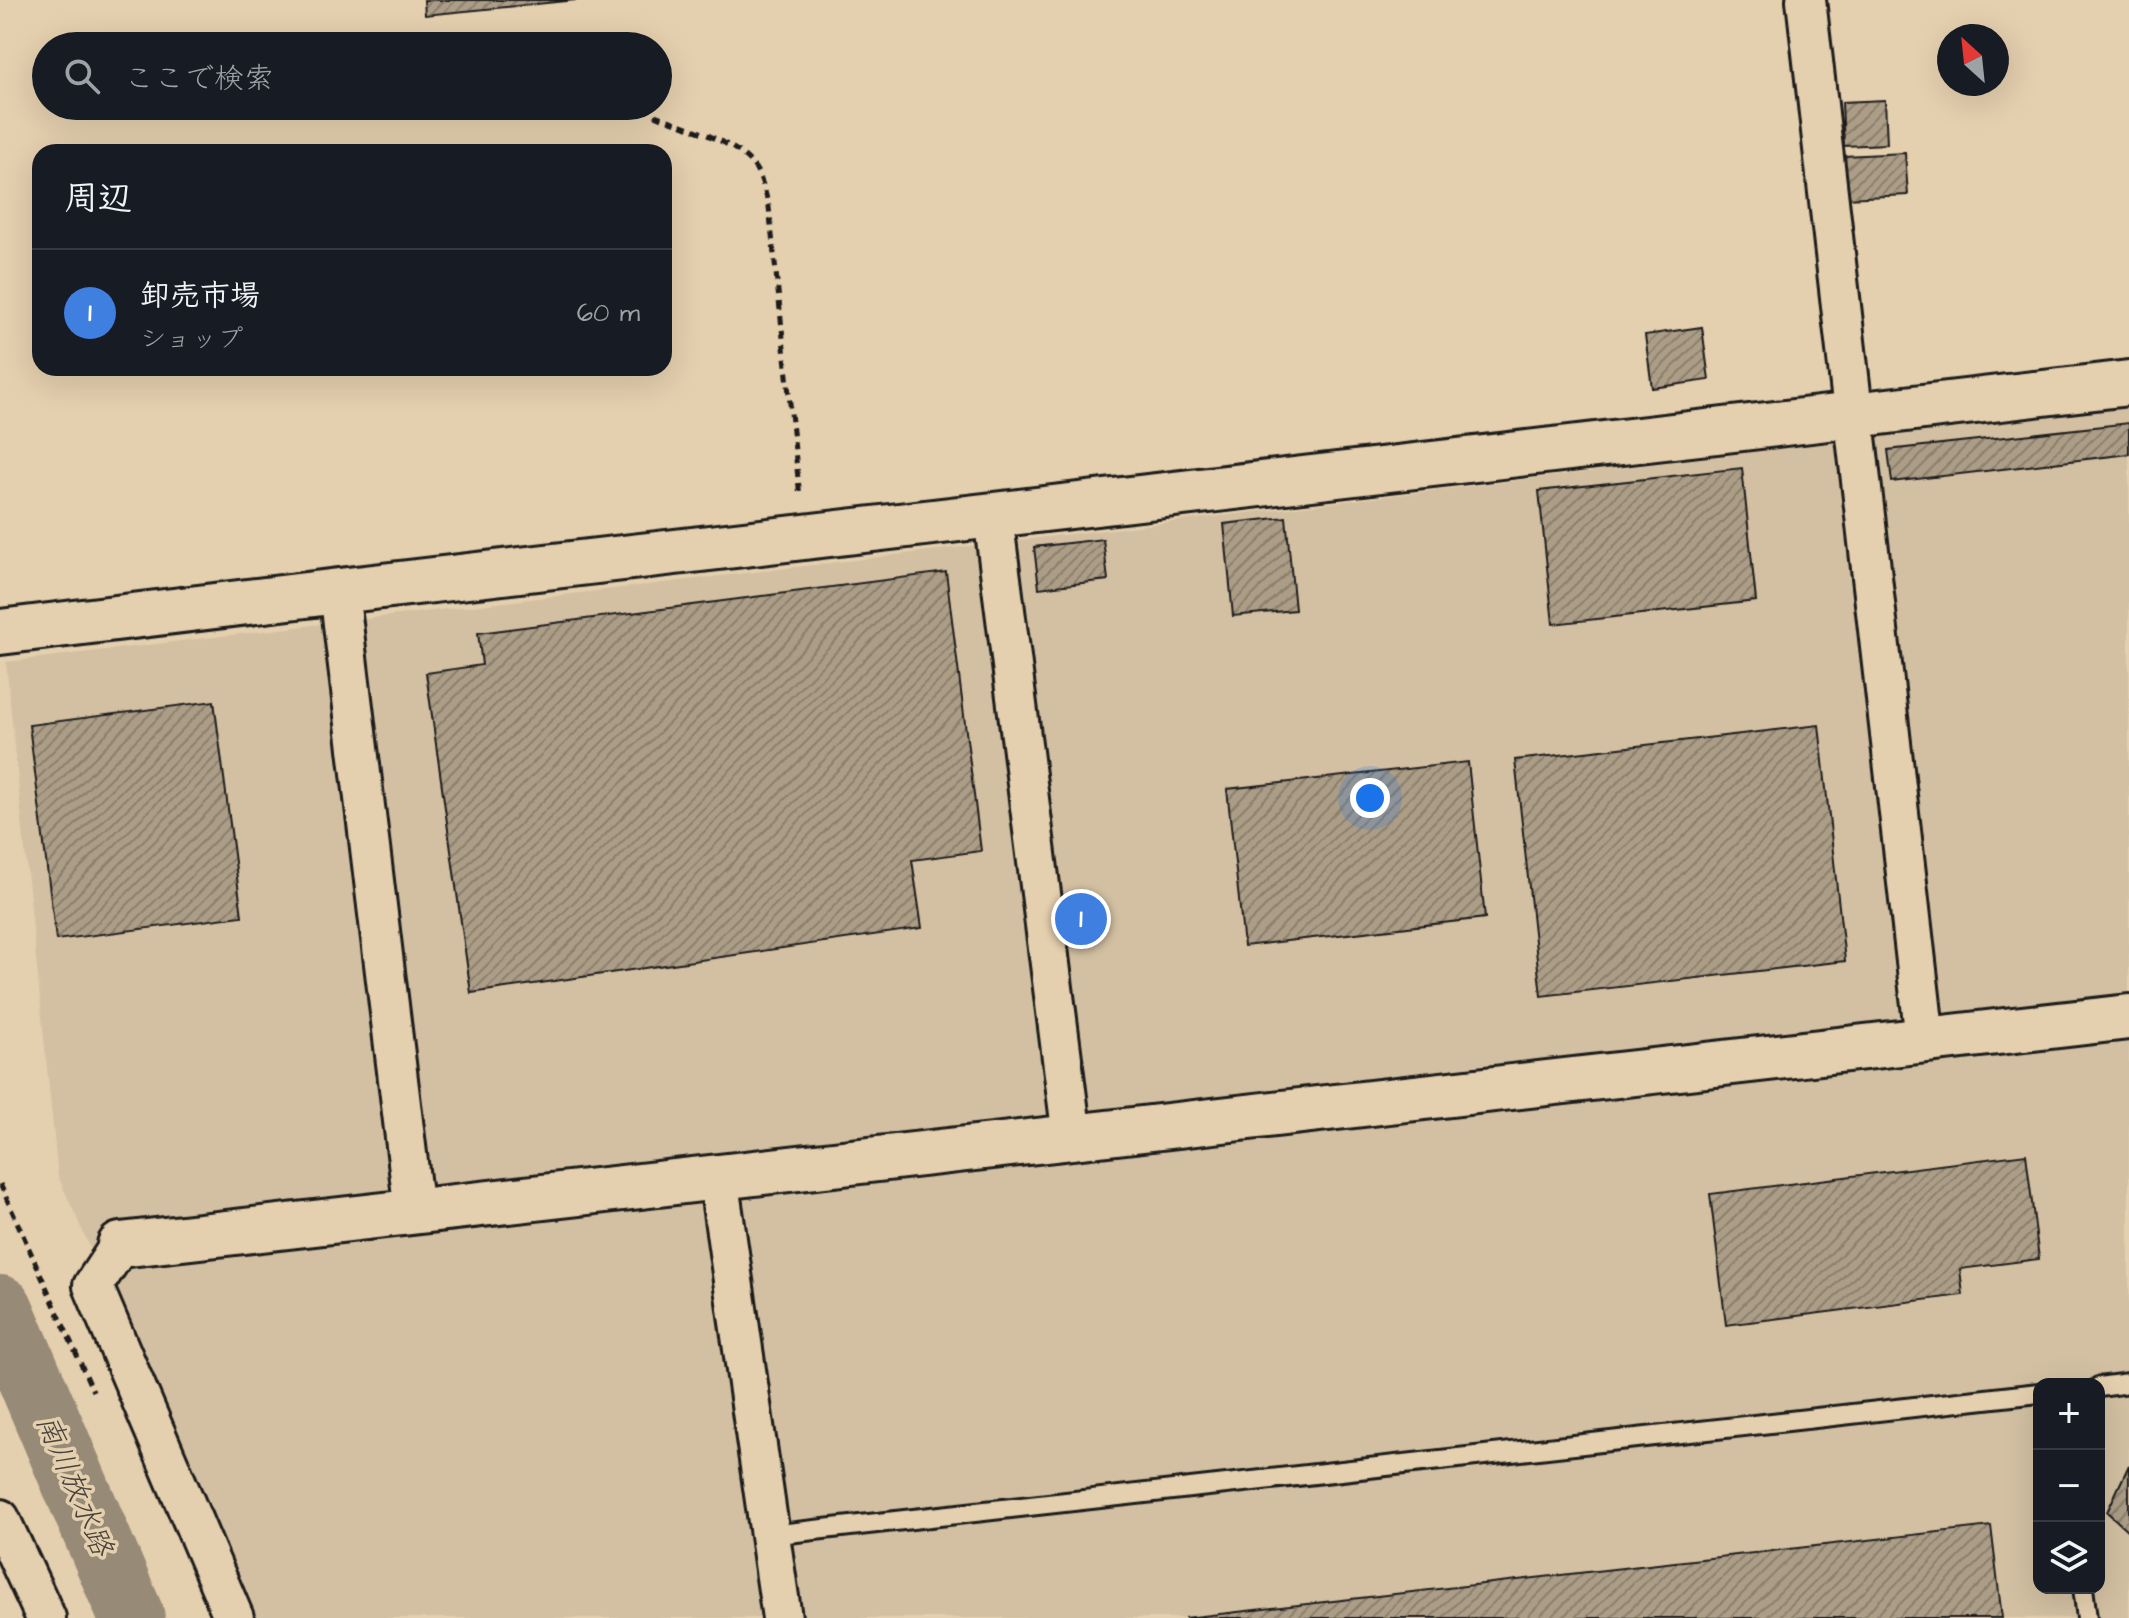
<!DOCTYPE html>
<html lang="ja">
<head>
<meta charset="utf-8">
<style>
  :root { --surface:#171b24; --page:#242831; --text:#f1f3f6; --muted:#9ea1a6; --line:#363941; --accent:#0f766e }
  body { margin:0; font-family:"Architects Daughter","Klee One",sans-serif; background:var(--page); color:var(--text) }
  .controls { position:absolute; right:24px; bottom:24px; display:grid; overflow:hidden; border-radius:16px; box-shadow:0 8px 32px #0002 }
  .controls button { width:72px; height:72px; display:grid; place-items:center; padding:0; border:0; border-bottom:2px solid var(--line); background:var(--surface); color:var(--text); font:40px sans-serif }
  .compass { position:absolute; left:1937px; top:24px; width:72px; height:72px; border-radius:50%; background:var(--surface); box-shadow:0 8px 32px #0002; rotate:333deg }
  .you { position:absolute; left:1370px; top:798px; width:28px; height:28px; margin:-20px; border:6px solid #fff; border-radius:50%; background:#1a73e8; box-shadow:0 0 0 12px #1a73e833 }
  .badge { display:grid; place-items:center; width:52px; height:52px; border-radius:50%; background:var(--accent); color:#fff; font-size:26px; font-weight:700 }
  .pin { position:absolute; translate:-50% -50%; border:4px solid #fff; box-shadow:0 2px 8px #0006 }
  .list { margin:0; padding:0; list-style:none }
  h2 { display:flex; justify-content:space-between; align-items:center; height:104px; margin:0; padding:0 32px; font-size:34px }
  h2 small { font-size:26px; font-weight:400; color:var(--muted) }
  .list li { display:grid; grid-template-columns:52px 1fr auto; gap:24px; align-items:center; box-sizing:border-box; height:128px; padding:0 32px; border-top:2px solid var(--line) }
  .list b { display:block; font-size:30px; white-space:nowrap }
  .list p { margin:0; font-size:26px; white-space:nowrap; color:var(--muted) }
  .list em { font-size:26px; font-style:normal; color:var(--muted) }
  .icon { flex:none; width:44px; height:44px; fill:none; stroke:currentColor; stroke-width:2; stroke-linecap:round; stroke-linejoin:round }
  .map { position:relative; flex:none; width:2129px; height:1618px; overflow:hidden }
  .search { position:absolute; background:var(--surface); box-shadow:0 8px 32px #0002; left:32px; top:32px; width:640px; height:88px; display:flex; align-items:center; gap:20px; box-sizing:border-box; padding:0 28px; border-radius:44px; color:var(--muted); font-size:30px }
  .panel { position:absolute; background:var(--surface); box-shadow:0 8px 32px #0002; left:32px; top:144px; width:640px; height:232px; border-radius:24px }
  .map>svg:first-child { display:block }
  .built { fill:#d3c0a2; fill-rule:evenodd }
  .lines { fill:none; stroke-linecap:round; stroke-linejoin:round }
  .river { stroke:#978a76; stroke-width:66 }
  .building { fill:url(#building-hatch); stroke:#1c1c1c; stroke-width:2 }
  .service-casing { stroke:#1c1c1c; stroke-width:24 }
  .minor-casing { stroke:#1c1c1c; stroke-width:44 }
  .tertiary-casing { stroke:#1c1c1c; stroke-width:50 }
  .path { stroke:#1c1c1c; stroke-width:5; stroke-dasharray:8 6; stroke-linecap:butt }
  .service { stroke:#e4cfae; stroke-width:18 }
  .minor { stroke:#e4cfae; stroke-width:38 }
  .tertiary { stroke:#e4cfae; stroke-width:44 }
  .labels { text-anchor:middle; stroke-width:7; stroke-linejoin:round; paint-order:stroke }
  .water-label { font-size:30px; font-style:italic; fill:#47423c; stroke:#e4cfae }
</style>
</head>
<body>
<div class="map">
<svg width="2129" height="1618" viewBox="0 0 2129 1618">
  <defs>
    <pattern id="building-hatch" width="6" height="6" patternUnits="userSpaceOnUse" patternTransform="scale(2)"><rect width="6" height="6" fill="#ac9d86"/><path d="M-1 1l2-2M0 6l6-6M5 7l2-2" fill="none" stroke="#8b7f6d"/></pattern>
  </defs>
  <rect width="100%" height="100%" fill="#e4cfae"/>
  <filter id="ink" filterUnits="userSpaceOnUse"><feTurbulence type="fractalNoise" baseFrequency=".0125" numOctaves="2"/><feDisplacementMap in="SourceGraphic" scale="16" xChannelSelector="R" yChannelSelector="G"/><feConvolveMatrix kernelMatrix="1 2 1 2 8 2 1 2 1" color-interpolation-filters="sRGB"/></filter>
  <g filter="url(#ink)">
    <path class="built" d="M2129 407V1618H256L58 1176 6 662ZM2039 1384H2099V1588H2039Z"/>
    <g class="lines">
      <path class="river" d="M0 1308 132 1618"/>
    </g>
    <path class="building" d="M424 0H576L425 15Z
      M1885 100 1887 144 1844 146 1842 102Z
      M1905 153 1908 195 1845 198 1843 156Z
      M1702 327 1709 380 1652 388 1645 335Z
      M2129 423V454L1892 482 1888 450Z
      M1742 468 1756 601 1553 624 1539 491Z
      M1286 517 1295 610 1233 616 1224 524Z
      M1103 539 1108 580 1039 588 1034 547Z
      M946 572 981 851 912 860 922 928 471 993 426 673 482 665 478 633Z
      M214 701 242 916 56 940 29 725Z
      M1819 725 1845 961 1541 996 1515 760Z
      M1468 762 1485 918 1244 946 1227 789Z
      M2026 1154 2039 1259 1960 1269 1963 1295 1726 1325 1710 1194Z
      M2129 1465V1532L2107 1512Z
      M1991 1526 2002 1618H1185Z"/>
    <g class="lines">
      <defs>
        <path id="service" d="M2099 1387 2129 1383
          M770 1535 2039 1393
          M2083 1588 2087 1618"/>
        <path id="minor" d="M1806 0 1925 1040
          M993 516 1072 1137
          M339 591 414 1212
          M718 1177 782 1618
          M120 1245 93 1286 234 1618
          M0 1519 46 1618"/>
        <path id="tertiary" d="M0 632 339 591 2129 383
          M120 1245 2129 1017"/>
      </defs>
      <use href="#service" class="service-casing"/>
      <use href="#minor" class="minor-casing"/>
      <use href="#tertiary" class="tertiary-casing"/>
      <path class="path" d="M655 115C685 127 741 142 757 171 763 182 766 195 769 207L800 497
        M0 1184 93 1391"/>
      <use href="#service" class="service"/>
      <use href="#minor" class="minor"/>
      <use href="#tertiary" class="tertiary"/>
    </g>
  </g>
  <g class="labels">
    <g class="water-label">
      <text transform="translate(75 1485) rotate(67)" y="10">南川放水路</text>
    </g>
  </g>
</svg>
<div class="controls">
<button>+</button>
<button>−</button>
<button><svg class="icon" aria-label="layers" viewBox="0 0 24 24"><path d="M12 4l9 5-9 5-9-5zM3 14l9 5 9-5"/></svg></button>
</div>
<svg class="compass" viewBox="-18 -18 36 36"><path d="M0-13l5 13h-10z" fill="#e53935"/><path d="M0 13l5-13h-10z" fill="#9ea1a6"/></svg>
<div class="you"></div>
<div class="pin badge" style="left:1081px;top:919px;background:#3f7fe0">1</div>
<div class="search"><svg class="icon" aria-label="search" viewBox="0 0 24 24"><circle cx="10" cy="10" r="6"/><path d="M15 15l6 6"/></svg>ここで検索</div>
<section class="panel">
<h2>周辺<small></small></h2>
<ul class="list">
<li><span class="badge" style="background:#3f7fe0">1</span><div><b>卸売市場</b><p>ショップ</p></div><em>60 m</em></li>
</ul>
</section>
</div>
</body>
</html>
